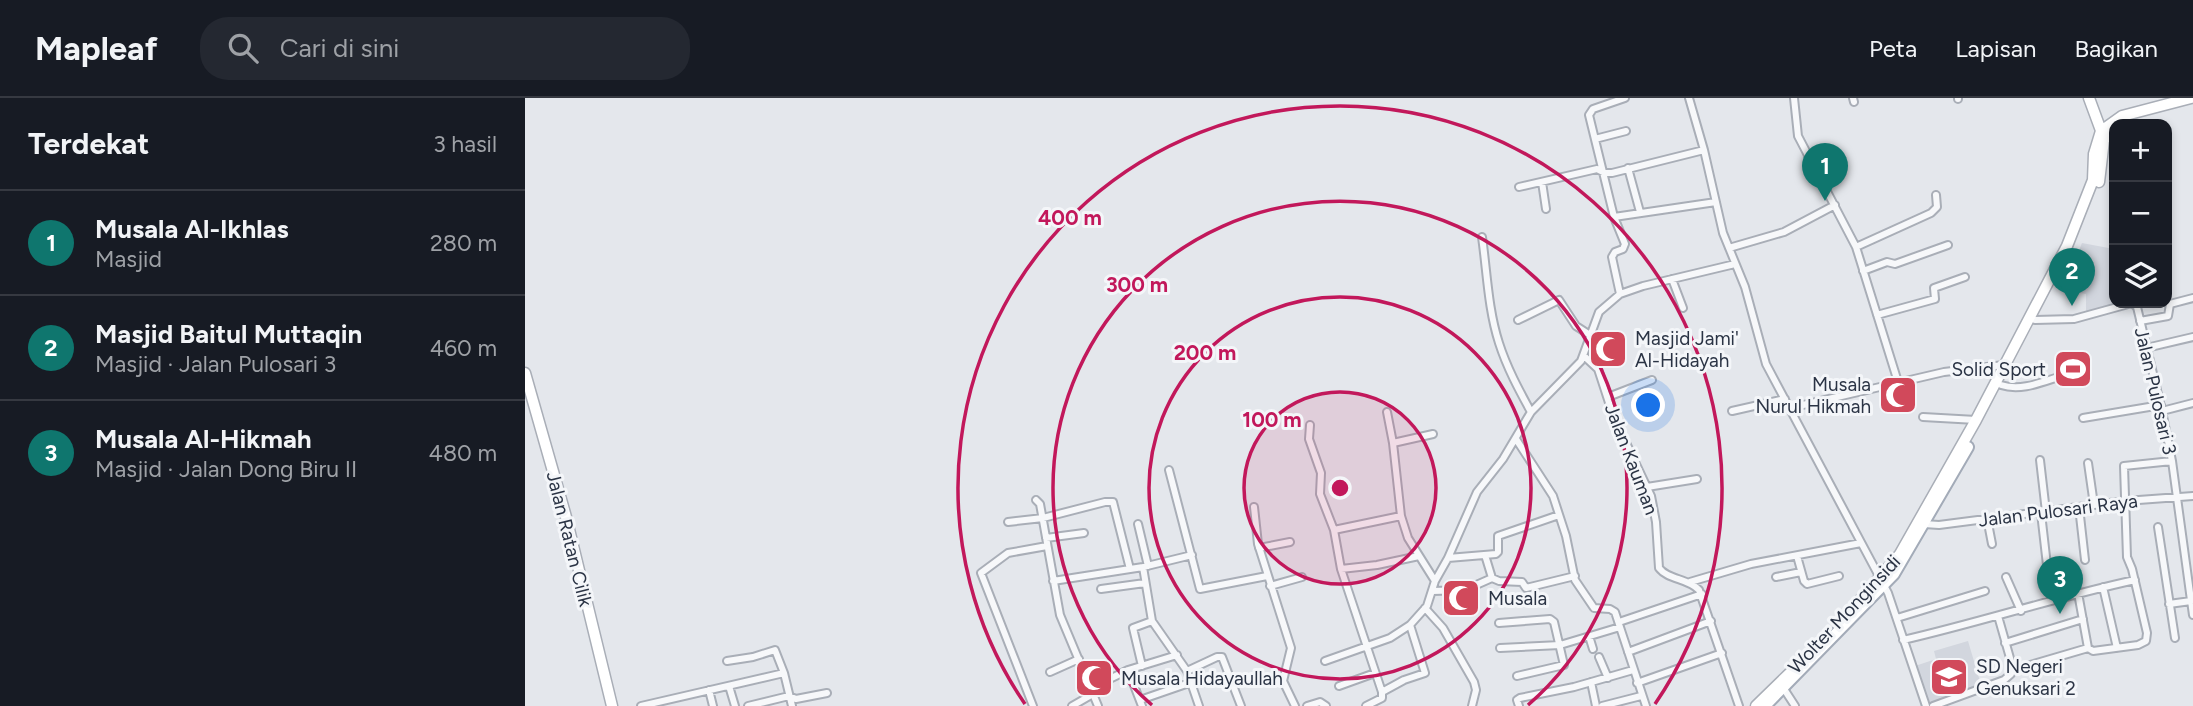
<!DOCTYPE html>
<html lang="id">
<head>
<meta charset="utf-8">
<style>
  :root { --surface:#171b24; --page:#242831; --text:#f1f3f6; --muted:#9ea1a6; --line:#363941; --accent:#0f766e }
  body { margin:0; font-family:Figtree,sans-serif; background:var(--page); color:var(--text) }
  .controls { position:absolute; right:21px; top:21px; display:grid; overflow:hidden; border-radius:14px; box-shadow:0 4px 10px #0003 }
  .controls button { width:63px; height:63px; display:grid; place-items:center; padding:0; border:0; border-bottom:2px solid var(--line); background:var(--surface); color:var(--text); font:35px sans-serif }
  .you { position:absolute; left:1124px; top:308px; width:24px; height:24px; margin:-18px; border:5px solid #fff; border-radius:50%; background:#1a73e8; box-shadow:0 0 0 10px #1a73e833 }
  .badge { display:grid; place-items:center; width:46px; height:46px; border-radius:50%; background:var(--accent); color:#fff; font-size:23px; font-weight:700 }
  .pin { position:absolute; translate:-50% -58px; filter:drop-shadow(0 2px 4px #0008) }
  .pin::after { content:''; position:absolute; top:37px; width:24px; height:21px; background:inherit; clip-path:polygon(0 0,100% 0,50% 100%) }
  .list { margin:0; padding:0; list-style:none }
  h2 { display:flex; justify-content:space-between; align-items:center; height:91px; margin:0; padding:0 28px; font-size:30px }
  h2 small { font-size:23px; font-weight:400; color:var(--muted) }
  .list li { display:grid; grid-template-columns:46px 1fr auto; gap:21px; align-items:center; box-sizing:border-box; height:105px; padding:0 28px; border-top:2px solid var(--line) }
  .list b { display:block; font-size:26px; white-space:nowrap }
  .list p { margin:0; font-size:23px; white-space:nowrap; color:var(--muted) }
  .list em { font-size:23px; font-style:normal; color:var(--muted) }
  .icon { flex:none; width:38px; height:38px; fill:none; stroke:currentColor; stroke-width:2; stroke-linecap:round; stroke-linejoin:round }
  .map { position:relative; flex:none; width:1668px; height:608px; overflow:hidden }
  header { display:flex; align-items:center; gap:42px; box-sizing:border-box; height:98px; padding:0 35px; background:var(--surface); border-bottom:2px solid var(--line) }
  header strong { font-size:33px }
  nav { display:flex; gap:38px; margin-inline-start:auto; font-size:24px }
  .search { width:490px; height:63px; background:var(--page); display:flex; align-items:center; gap:18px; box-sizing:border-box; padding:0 24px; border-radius:28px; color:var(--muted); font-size:26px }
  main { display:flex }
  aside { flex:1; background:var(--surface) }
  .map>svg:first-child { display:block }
  .built { fill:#d2d6de }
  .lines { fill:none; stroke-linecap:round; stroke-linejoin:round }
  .street-casing { stroke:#a9aeb7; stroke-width:10 }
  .secondary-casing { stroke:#a9aeb7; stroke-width:13 }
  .primary-casing { stroke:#a3abb8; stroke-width:14 }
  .street { stroke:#f7f8fa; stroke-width:6 }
  .secondary { stroke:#fff; stroke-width:10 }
  .primary { stroke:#fff; stroke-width:10 }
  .ring { fill:none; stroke:#c2185b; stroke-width:3.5 }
  .labels { text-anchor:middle; stroke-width:6; stroke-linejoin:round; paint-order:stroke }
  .poi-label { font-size:19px; fill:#2b3445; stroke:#f4f6f9; text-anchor:start }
  .street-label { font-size:19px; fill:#2b3445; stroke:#f4f6f9 }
  .centre { fill:#c2185b; stroke:#f4f6f9; stroke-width:3.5 }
  .ring-label { font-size:21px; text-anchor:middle; font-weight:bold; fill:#c2185b; stroke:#f4f6f9; stroke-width:6; stroke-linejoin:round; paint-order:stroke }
</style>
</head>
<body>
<header>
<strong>Mapleaf</strong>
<div class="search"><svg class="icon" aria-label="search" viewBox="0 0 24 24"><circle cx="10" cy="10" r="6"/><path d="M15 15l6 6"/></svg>Cari di sini</div>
<nav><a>Peta</a><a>Lapisan</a><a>Bagikan</a></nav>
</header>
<main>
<aside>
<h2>Terdekat<small>3 hasil</small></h2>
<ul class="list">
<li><span class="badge">1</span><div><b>Musala Al-Ikhlas</b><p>Masjid</p></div><em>280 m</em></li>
<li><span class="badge">2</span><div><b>Masjid Baitul Muttaqin</b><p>Masjid · Jalan Pulosari 3</p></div><em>460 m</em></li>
<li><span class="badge">3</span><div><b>Musala Al-Hikmah</b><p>Masjid · Jalan Dong Biru II</p></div><em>480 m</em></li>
</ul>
</aside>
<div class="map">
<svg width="1668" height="608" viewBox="0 0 1668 608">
  <rect width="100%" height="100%" fill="#e4e7ec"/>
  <path class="built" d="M1557 145 1589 151V205H1600L1561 214V196L1555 195V185H1541Z
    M1443 543 1457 590 1403 607 1390 568 1411 561 1409 553Z"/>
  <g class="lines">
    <defs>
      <path id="street" d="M1164 0 1179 52 1198 135 1220 189 1241 266 1363 495 1401 608
        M1269 0 1273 38 1331 149 1373 284
        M1328 0 1329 4
        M1433 1V0
        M1070 41 1101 33
        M1103 70 1115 114
        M1017 84 1021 111
        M994 89 1072 71 1080 75H1087L1179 52
        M1089 119 1191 104
        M957 139C962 174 963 211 974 245 982 270 994 292 1006 314
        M1331 149 1406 115 1412 109 1411 97
        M1204 150 1259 134 1310 107
        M1338 173 1362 164 1370 166 1423 147
        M1147 181 1158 210
        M1095 196 1087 159 1090 154 1098 151 1100 146 1089 119 1064 17 1068 11 1100 0
        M1352 217 1410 201 1409 190 1440 179
        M993 222 1034 202 1051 228 1065 237
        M1510 222 1549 221 1607 205 1612 209 1637 313 1647 363 1668 517
        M1615 223 1643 218 1645 206 1668 200
        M1621 250 1668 239
        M1059 258 1073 271 1088 317 1126 398 1131 424 1134 470C1143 482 1163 480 1174 492L1214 608
        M1476 287C1497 294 1519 283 1540 277
        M1083 299 1127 282
        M1265 310 1419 274 1479 267
        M1207 313 1260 301
        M1637 313 1668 305
        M862 314 868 345 876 418 883 440 910 483
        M1398 319 1451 322
        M1558 320 1636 307
        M785 327 784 341 796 375 795 396 809 432 816 471 857 594
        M991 341 1028 398 1041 438 1050 482 1069 510 1085 511 1090 514 1121 608
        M868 345 908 336
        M1515 362 1521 414
        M1563 365 1569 407
        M644 372 675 491 742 478
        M1122 389 1172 381
        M511 402 515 406 535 517 573 608
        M729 409 733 446 766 550 758 583 770 608
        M1554 409 1560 462
        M1516 415 1526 502
        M1462 420 1467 446
        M483 424 518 420 580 404H588L605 471
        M613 426 623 468
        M1399 426 1414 427 1600 403 1668 398
        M1633 429 1650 540
        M809 432 876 418
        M521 440 559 435
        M734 450 765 444
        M960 457 967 480
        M1272 458 1279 483 1282 486 1314 478
        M923 460 971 456 973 454V438L1034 417
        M618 469 627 523
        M816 471 852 467 894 458
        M1251 479 1276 474
        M1481 479 1496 513
        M528 483 618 469 667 457
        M1165 484 1226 466 1336 445
        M745 488 777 479
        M1578 489 1592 550
        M576 491 620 485
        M908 493 940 492 967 480 974 483 997 484 1001 490 1050 478
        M1553 495 1563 550
        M1644 506 1666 503
        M900 510 918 530 949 584 951 592 947 608
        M1372 520 1460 493
        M1094 524 1177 496
        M974 525 1025 521 1029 524 1039 567 992 578
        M1064 538 1068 551
        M1378 542C1456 524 1532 499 1610 482
        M1480 545 1558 521
        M975 550 1035 547 1095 529
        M1103 554 1186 523
        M1074 559 1083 580
        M202 563 228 559 250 552 259 575
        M800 563 865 540 885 527 902 508 910 483 923 460 952 394 978 361 1006 314 1056 263 1074 214 1095 196 1118 188 1210 166
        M617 568 608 530 627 523 662 573 674 608
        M603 572 617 608
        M1488 572 1563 550 1568 553 1613 547 1621 543 1622 535 1607 471 1602 459 1599 368 1647 363
        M662 573 692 559H697L716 608
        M525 574 554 561
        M1066 584 1071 608
        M1112 585 1197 555
        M204 588 210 608
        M814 588 850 575
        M566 590 603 572 652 557
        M1259 591 1270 608
        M184 592 188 608
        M857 594 879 582 900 575 885 527
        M615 602 667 584
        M116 608 259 575 267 608
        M223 608 264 598 271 601 302 595
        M508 608 456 475 483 455 522 448
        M547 608 568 596
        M782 608 795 604 801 608
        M841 608 857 600V594
        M994 608 992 602 995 600 1049 589 1108 572
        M1077 608 1116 598
        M1408 608 1479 582 1486 576 1487 567 1473 518"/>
      <path id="secondary" d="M1564 0 1578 38
        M1574 84 1579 42 1589 30
        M0 275 41 419 87 608
        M1320 519 1375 456 1451 322 1542 148 1568 82 1569 56 1576 33 1597 18 1666 0
        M1231 608 1268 572"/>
      <path id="primary" d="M1240 608 1369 476 1443 349"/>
    </defs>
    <use href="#street" class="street-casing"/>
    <use href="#secondary" class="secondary-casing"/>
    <use href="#primary" class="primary-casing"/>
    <use href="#street" class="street"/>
    <use href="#secondary" class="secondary"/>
    <use href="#primary" class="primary"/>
  </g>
  <circle cx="815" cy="390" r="96" fill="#c2185b" fill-opacity=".12"/>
  <g class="ring">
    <circle cx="815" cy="390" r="96"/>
    <circle cx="815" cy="390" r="191"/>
    <path d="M627 607A287 287 0 1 1 1003 607"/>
    <path d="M500 606A382 382 0 1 1 1130 606"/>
  </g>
  <defs>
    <symbol id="mosque-square" viewBox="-11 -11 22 22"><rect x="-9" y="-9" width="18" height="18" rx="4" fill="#d1495b" stroke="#f4f6f9"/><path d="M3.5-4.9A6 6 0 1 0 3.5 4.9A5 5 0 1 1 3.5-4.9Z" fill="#fff"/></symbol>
    <symbol id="stadium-square" viewBox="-11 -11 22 22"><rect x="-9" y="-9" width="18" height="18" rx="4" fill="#d1495b" stroke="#f4f6f9"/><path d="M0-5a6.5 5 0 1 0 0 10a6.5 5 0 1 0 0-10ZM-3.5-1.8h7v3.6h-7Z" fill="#fff"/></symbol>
    <symbol id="school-square" viewBox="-11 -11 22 22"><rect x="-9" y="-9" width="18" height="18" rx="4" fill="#d1495b" stroke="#f4f6f9"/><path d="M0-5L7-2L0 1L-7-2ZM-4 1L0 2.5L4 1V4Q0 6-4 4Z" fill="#fff"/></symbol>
  </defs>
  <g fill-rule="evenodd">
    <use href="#mosque-square" x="1061" y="229" width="44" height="44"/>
    <use href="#stadium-square" x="1526" y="249" width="44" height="44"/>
    <use href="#mosque-square" x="1351" y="275" width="44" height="44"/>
    <use href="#mosque-square" x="914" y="478" width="44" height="44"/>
    <use href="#school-square" x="1402" y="557" width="44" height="44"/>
    <use href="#mosque-square" x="547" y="558" width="44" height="44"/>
  </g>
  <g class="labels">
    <g class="poi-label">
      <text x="1110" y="247">Masjid Jami'<tspan x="1110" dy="22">Al-Hidayah</tspan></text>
      <text x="1521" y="278" text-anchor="end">Solid Sport</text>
      <text x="1346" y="293" text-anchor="end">Musala<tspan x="1346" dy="22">Nurul Hikmah</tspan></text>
      <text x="963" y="507">Musala</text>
      <text x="1451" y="575">SD Negeri<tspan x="1451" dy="22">Genuksari 2</tspan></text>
      <text x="596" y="587">Musala Hidayaullah</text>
    </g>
    <g class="street-label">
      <text transform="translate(1631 293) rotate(77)" y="7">Jalan Pulosari 3</text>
      <text transform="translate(1107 361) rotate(69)" y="7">Jalan Kauman</text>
      <text transform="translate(1533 412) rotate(-7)" y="7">Jalan Pulosari Raya</text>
      <text transform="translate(45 441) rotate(76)" y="7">Jalan Ratan Cilik</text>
      <text transform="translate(1319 516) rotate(-47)" y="7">Wolter Monginsidi</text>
    </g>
  </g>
  <circle cx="815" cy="390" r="10" class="centre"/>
  <g class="ring-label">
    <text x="545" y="127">400 m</text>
    <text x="612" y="194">300 m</text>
    <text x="680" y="262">200 m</text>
    <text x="747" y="329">100 m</text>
  </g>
</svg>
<div class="controls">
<button>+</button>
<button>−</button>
<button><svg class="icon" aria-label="layers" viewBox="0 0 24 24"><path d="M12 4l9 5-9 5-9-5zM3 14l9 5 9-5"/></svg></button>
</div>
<div class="you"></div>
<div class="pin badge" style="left:1300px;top:103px">1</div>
<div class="pin badge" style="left:1547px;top:208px">2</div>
<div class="pin badge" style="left:1535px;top:516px">3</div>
</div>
</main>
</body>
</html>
